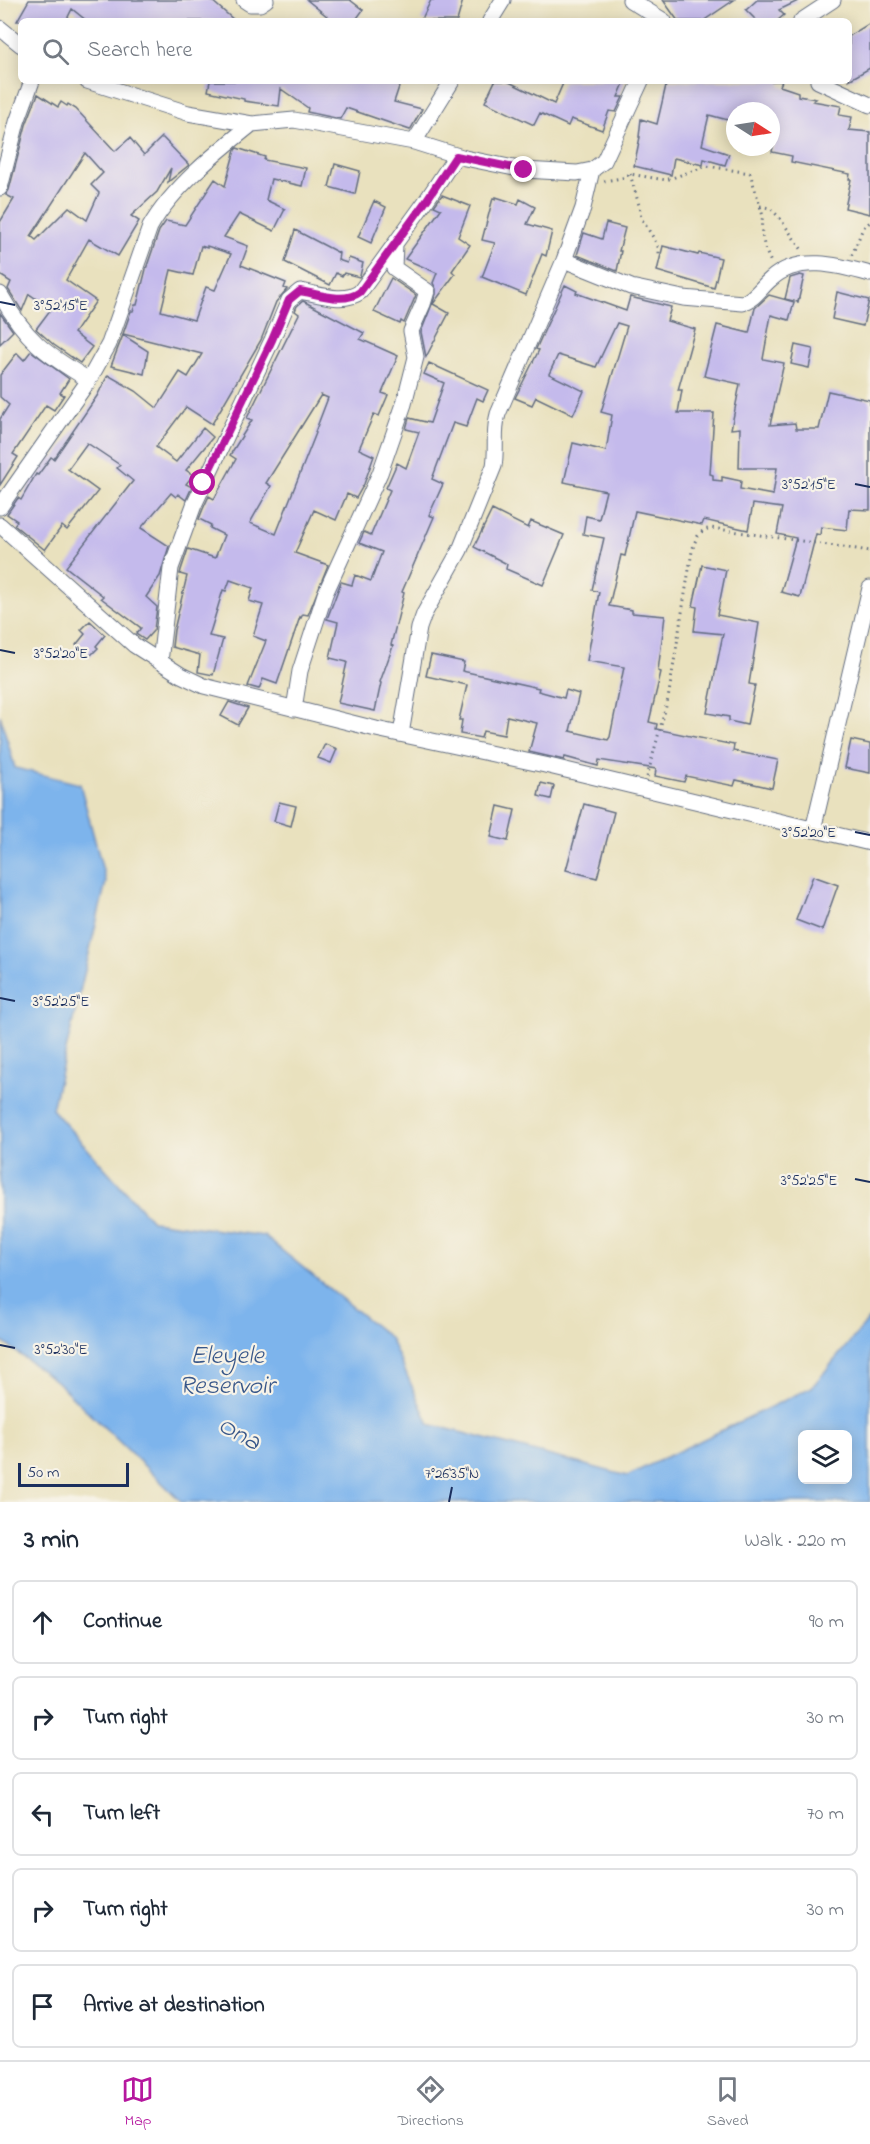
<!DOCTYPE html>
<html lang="en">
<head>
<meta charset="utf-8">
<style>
  :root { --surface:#fff; --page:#f6f6f7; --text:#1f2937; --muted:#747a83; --line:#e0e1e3; --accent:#b5179e }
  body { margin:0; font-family:"Indie Flower",sans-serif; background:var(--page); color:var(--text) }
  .controls { position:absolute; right:18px; bottom:18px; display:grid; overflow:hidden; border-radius:9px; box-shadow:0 3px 15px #0003 }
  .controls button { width:54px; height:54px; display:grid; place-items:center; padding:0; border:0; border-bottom:2px solid var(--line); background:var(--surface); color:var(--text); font:30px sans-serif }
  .compass { position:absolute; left:726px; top:102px; width:54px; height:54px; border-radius:50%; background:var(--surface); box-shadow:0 3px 15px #0003; rotate:102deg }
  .scale { position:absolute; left:18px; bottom:15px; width:111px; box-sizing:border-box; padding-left:6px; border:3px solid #1b2f5e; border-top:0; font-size:16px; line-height:21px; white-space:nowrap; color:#1b2f5e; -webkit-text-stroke:4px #f7f3e8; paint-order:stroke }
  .stop { position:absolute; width:18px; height:18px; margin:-14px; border:4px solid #b5179e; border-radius:50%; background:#fff }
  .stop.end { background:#b5179e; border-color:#fff; box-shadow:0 2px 6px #0008 }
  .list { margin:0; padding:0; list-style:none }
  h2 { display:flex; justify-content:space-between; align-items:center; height:78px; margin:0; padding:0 24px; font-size:26px }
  h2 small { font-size:20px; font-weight:400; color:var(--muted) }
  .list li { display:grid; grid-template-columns:39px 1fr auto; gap:18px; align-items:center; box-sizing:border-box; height:84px; margin:0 12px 12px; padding:0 12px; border:2px solid var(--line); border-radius:9px }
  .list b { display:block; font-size:22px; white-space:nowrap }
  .list em { font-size:20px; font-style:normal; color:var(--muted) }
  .icon { flex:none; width:33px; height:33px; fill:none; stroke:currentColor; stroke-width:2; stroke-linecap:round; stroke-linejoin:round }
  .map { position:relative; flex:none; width:870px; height:1502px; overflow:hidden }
  .search { position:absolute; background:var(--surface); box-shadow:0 3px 15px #0003; left:18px; right:18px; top:18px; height:66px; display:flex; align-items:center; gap:15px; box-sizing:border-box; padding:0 21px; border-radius:9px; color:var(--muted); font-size:22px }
  .sheet { height:558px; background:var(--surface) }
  nav { display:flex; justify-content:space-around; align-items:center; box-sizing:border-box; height:84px; border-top:2px solid var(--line); background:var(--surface); font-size:16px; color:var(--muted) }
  nav a { display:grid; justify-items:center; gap:3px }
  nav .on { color:var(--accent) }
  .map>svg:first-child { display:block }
  .water { fill:#7db4ec; stroke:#4c72a5; stroke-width:1.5; fill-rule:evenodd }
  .building { fill:#c4baec; fill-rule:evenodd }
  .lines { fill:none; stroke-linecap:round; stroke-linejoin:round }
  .minor-casing { stroke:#636d80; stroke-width:17 }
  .path { stroke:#636d80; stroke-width:3; stroke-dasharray:1.5 4.5; stroke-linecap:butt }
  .minor { stroke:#fff; stroke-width:15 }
  .route { stroke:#b5179e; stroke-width:8 }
  .ticks { fill:none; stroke:#1b2f5e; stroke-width:2 }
  .labels { text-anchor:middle; stroke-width:4.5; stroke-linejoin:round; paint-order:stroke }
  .water-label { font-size:26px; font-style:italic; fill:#385789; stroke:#f7f3e8 }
  .ticks-label { font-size:15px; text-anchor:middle; fill:#1b2f5e; stroke:#f7f3e8; stroke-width:4.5; stroke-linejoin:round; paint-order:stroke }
</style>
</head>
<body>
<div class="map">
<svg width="870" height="1502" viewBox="0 0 870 1502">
  <rect width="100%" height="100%" fill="#f7f3e8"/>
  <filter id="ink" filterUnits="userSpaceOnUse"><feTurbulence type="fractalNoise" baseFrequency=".0167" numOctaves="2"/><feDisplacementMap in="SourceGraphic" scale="12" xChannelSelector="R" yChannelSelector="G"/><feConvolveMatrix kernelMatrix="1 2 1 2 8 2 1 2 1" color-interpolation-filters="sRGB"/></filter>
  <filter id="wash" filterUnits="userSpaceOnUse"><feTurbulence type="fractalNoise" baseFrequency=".008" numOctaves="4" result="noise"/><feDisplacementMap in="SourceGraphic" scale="24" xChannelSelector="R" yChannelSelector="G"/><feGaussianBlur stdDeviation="1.35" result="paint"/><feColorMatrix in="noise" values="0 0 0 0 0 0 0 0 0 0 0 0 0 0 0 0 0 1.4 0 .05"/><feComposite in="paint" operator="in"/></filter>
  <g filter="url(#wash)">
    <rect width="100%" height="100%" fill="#e9e1be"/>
    <path class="water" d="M0 715 15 768 80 784 106 882 52 1109 152 1221 264 1236 390 1338 429 1424 627 1476 812 1387 870 1318V1502H182L56 1381 0 1340ZM802 1434H848V1480H802Z"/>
    <g id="blocks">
      <path class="building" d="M29 0H211L235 21H87L72 9 66 21H17Z
        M307 0H350L363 10 355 21H333Z
        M431 0H463L457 21H421Z
        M663 0H734L703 21H678Z
        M757 0H800L779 10 784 15 777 21H757L746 10Z
        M870 23V68L849 80V36Z
        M210 81H401L394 102 422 109 410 130 346 108 340 119 307 112 308 108 281 89 279 106 244 101V99L208 91Z
        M495 81H507L554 104 564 81H625L618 97H623L616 112 609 111 602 130 571 119 568 126 540 113 534 125 485 102Z
        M667 81H782L780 86 798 92V96L816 99 813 101 841 106 839 115 852 117 849 130 870 132V214L845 208 851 179H849L850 174 791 162 792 156 772 152 774 141 771 140V111H735V122L709 115 702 145 729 154 725 165 704 159 703 165 674 158 671 175 634 166 640 137H639L641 119 657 124Z
        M38 94 58 107 61 102 67 106 68 104 76 109 115 151 130 138 144 155 162 137 189 165 168 182 171 168 157 192 131 216 139 221 118 256 89 239 66 280 96 301 74 333 92 347 80 363 54 345 36 329 51 309 29 294 22 311 8 289 11 282 0 275V222L14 199 6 195 9 190 26 125ZM85 153 103 173 91 185 99 193 87 220 69 207 36 240 31 236Z
        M237 148 265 157 264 160 306 168 302 186 271 179 266 200 285 209 274 231 239 214 224 237 248 246 241 265 286 283 284 288 287 289 276 302 261 340 212 424 186 407 156 447 176 462 203 428 213 437 186 470 193 475 186 484 192 487 186 500 178 494 176 497 171 493 141 528 169 546 160 576 146 597 157 607 154 630 145 640 136 634 141 628 101 598 103 596 66 567 133 481 117 468 120 465 87 443 68 469 98 491 67 530 62 526 45 550 14 525 17 521 7 514 18 498 21 500 36 474 38 475 51 457 54 459 97 396 108 375 136 391 157 408 180 372 188 377 202 354 123 334 131 311H133L135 305H137L146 269 159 231 166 221 185 225 215 179 225 186 235 150ZM201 246 207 248V246L231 254 215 290 206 287 194 320 161 311 171 270 193 275Z
        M335 164 360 171 355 194 329 187Z
        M442 195 470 206 458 237 470 245 452 271 455 274 433 304 449 313 426 357 421 332 436 294V289L433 283 437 273 405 259 441 209 434 206Z
        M496 197 518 204 520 199 535 207 527 224 552 231 546 256 542 254 526 295 482 277 495 243 482 240 493 198 496 199Z
        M374 201 386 207 371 243 358 237Z
        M606 223 625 228 619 251H621L617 271 577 255 584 233 602 239Z
        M295 230 339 253 338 260 347 263 349 258 363 263 360 276 359 277 344 273 342 276 336 273 330 285 285 262Z
        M663 246 698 255 699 253 721 258 714 288 657 271Z
        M800 275 804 276 798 302 785 299 790 278Z
        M391 278 416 295 404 323 401 321 400 324 374 312Z
        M565 285 577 291 576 293 626 311 630 297 671 307 667 321 695 329 678 390H682L678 413H714L710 474 713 475V480L722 481V477L741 481 740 489 773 495 777 468H739L740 428 731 429 740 384 704 376 717 325 749 333 755 308 769 295 794 302 789 320 771 315 763 359 784 363 770 425 795 423 796 429H819L828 391 870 400V510L849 509 847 530 821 527 820 535 816 534 800 597 781 592 796 538 777 534 782 508 753 504 748 530 704 520 702 525 635 511 625 556 621 555 609 606 632 610V613L665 616 658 671 661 672 649 722 657 724 656 729 734 745 733 751 778 760 772 788 736 780 734 786 686 776 684 782 655 776 656 769 599 760 598 766 565 757 564 760 529 752 537 723 507 716 504 735 483 731 481 738 460 734 462 720H459L467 685 426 676 431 655 464 662 462 671 539 688 538 691 564 698 566 690 579 694 570 731 608 740 610 737 624 667 587 661 599 592 592 590 604 538 583 534 586 516 599 519 606 491 564 482 573 443 606 451 612 415 601 412 627 326 617 323 596 367 558 355 549 374 584 391 573 415 536 397 532 405 515 398 539 350 536 349Z
        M837 292 869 300 863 326 832 319Z
        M303 301 364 333 360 339 398 356 382 393 388 395 379 416 374 414 359 449 374 456 364 484 356 498 347 494 336 520 314 510 295 553 328 565 308 615 303 614 301 618 300 617 277 684 263 679 259 689 248 686 266 641 253 636 263 605 249 601 253 588 230 580 226 591 223 590 209 636 223 639 213 675 198 672 200 655 172 647 174 630 187 576 180 574 181 570 188 549 215 558 224 535 210 528 211 525 199 519 203 509 209 496 214 499 236 459 230 455 252 420 247 418 299 314 295 311 297 306ZM321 395 328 398 315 432 316 433 276 534 250 523 271 486 266 483Z
        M0 313 13 331 0 344Z
        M123 335 148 351 144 374 111 366Z
        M795 345 813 349 809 368 791 364Z
        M31 351 69 379 60 393 64 395 54 410 46 405 13 454 18 457 0 485V419L9 405 0 397V375L17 353 24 360Z
        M429 363 488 390 483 401 477 398 466 427 453 423 432 479 443 484 429 515 434 517 402 592 404 593 391 645 393 646 380 682 381 683 375 711 338 703 347 662 330 658 338 622 327 619 341 582 352 585 355 575 371 581 382 552 359 543 364 532 371 535 390 490 386 488 397 463 406 468 419 432 406 429 409 418 430 423 444 383 424 374Z
        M492 510 528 528 531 521 564 535 543 585 506 569 507 564 474 547Z
        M702 565 726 570 717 615 759 623 749 684 755 685 747 725 729 721V717L707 713 723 634 694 631 697 607 693 606Z
        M90 621 105 635 96 646 98 648 89 657 76 645 85 634 81 630Z
        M229 702 248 708 238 725 221 716Z
        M851 740 870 744V773L845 768Z
        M325 744 337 749 331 763 318 758Z
        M541 783 554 786 551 799 538 796Z
        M279 802 296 806 291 826 274 821Z
        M584 804 614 812 597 878 566 870Z
        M498 806 515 810 508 841 491 837Z
        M813 876 838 885 822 930 796 920Z"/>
    </g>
  </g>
  <g filter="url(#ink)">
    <use href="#blocks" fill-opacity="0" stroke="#636d80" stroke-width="1.5"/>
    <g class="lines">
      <defs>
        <path id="minor" d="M244 0 250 4H260L266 0
          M630 0 664 21
          M490 21 503 0
          M801 21 833 0
          M0 28 21 45
          M87 81 188 113 252 124 294 120 414 142 465 158 524 170 577 173 592 170 604 161 641 81
          M818 81 870 105
          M414 142 452 81
          M0 188 17 122 32 81
          M564 260 631 287 683 298 743 303C755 299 761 287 771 279 798 254 838 265 870 274
          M0 294C26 340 44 353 89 380
          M0 507 89 380 109 344 150 227C172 188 217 152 252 124
          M0 525 134 645 181 675 204 686 376 729 545 765 870 843
          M160 662 171 568 194 505 272 340 289 300 300 291C318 294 344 304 360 292L426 201 456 156
          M294 709 300 671 325 594 380 473 404 404 416 357 411 331 423 304 427 291 394 268 395 244
          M401 734 419 628 424 614 460 550 494 466C497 449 493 431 498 414L564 260 583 208 592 170
          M813 830 870 588"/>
      </defs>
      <use href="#minor" class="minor-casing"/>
      <path class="path" d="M630 174 639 205 641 218 653 237 659 249V254
        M604 181 622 178 630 174 666 180 707 166 750 173 763 216C759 229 764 250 771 262
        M760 206 770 208 779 217 802 250
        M852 255 863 228 870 222
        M647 777 668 699 692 551C696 539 697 531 711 528L870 551"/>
      <use href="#minor" class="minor"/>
    </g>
  </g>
  <g class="lines" filter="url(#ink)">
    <path class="route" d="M203 483 272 340 289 300 300 291C318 294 344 304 360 292L426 201 456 156 524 170"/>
  </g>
  <path class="ticks" d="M0 302 15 305M855 484 870 487M0 650 15 653M855 832 870 835M0 998 15 1001M855 1179 870 1182M0 1345 15 1348M449 1502 452 1487"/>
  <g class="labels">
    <g class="water-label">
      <text x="227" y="1363">Eleyele<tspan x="227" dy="30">Reservoir</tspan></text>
      <text transform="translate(240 1432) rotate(29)" y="9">Ona</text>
    </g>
  </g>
  <g class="ticks-label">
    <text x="61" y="310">3°52'15"E</text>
    <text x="809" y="489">3°52'15"E</text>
    <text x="61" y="658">3°52'20"E</text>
    <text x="809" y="837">3°52'20"E</text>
    <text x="61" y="1006">3°52'25"E</text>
    <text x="809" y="1185">3°52'25"E</text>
    <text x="61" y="1354">3°52'30"E</text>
    <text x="452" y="1478">7°26'35"N</text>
  </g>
</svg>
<div class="controls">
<button><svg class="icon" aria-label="layers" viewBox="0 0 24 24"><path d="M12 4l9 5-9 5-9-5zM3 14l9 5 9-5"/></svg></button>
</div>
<svg class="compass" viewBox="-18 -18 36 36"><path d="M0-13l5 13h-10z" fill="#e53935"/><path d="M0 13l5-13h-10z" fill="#747a83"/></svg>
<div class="scale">50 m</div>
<div class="stop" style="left:203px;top:483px"></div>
<div class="stop end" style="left:524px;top:170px"></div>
<div class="search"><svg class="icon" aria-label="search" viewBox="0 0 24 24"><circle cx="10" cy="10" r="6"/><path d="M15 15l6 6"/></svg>Search here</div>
</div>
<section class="sheet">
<h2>3 min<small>Walk · 220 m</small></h2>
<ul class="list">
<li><svg class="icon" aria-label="ahead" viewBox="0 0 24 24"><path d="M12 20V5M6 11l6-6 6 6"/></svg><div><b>Continue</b></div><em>90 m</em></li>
<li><svg class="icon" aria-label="right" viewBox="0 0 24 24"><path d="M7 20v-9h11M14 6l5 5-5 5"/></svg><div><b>Turn right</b></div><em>30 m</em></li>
<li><svg class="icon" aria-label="left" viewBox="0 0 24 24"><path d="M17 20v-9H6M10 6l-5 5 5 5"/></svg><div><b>Turn left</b></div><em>70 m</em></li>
<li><svg class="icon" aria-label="right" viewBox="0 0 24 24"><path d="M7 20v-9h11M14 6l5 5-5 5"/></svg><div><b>Turn right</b></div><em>30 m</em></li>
<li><svg class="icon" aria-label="arrive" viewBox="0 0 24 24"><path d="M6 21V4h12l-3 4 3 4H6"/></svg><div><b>Arrive at destination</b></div></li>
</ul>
</section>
<nav>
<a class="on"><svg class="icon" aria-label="map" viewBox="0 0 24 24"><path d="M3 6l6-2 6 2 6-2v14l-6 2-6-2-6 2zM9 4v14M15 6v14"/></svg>Map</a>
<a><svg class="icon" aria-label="directions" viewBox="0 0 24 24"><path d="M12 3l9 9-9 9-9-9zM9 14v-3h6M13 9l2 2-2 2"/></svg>Directions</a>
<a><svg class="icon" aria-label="saved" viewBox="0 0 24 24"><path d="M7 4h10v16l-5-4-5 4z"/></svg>Saved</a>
</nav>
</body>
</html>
